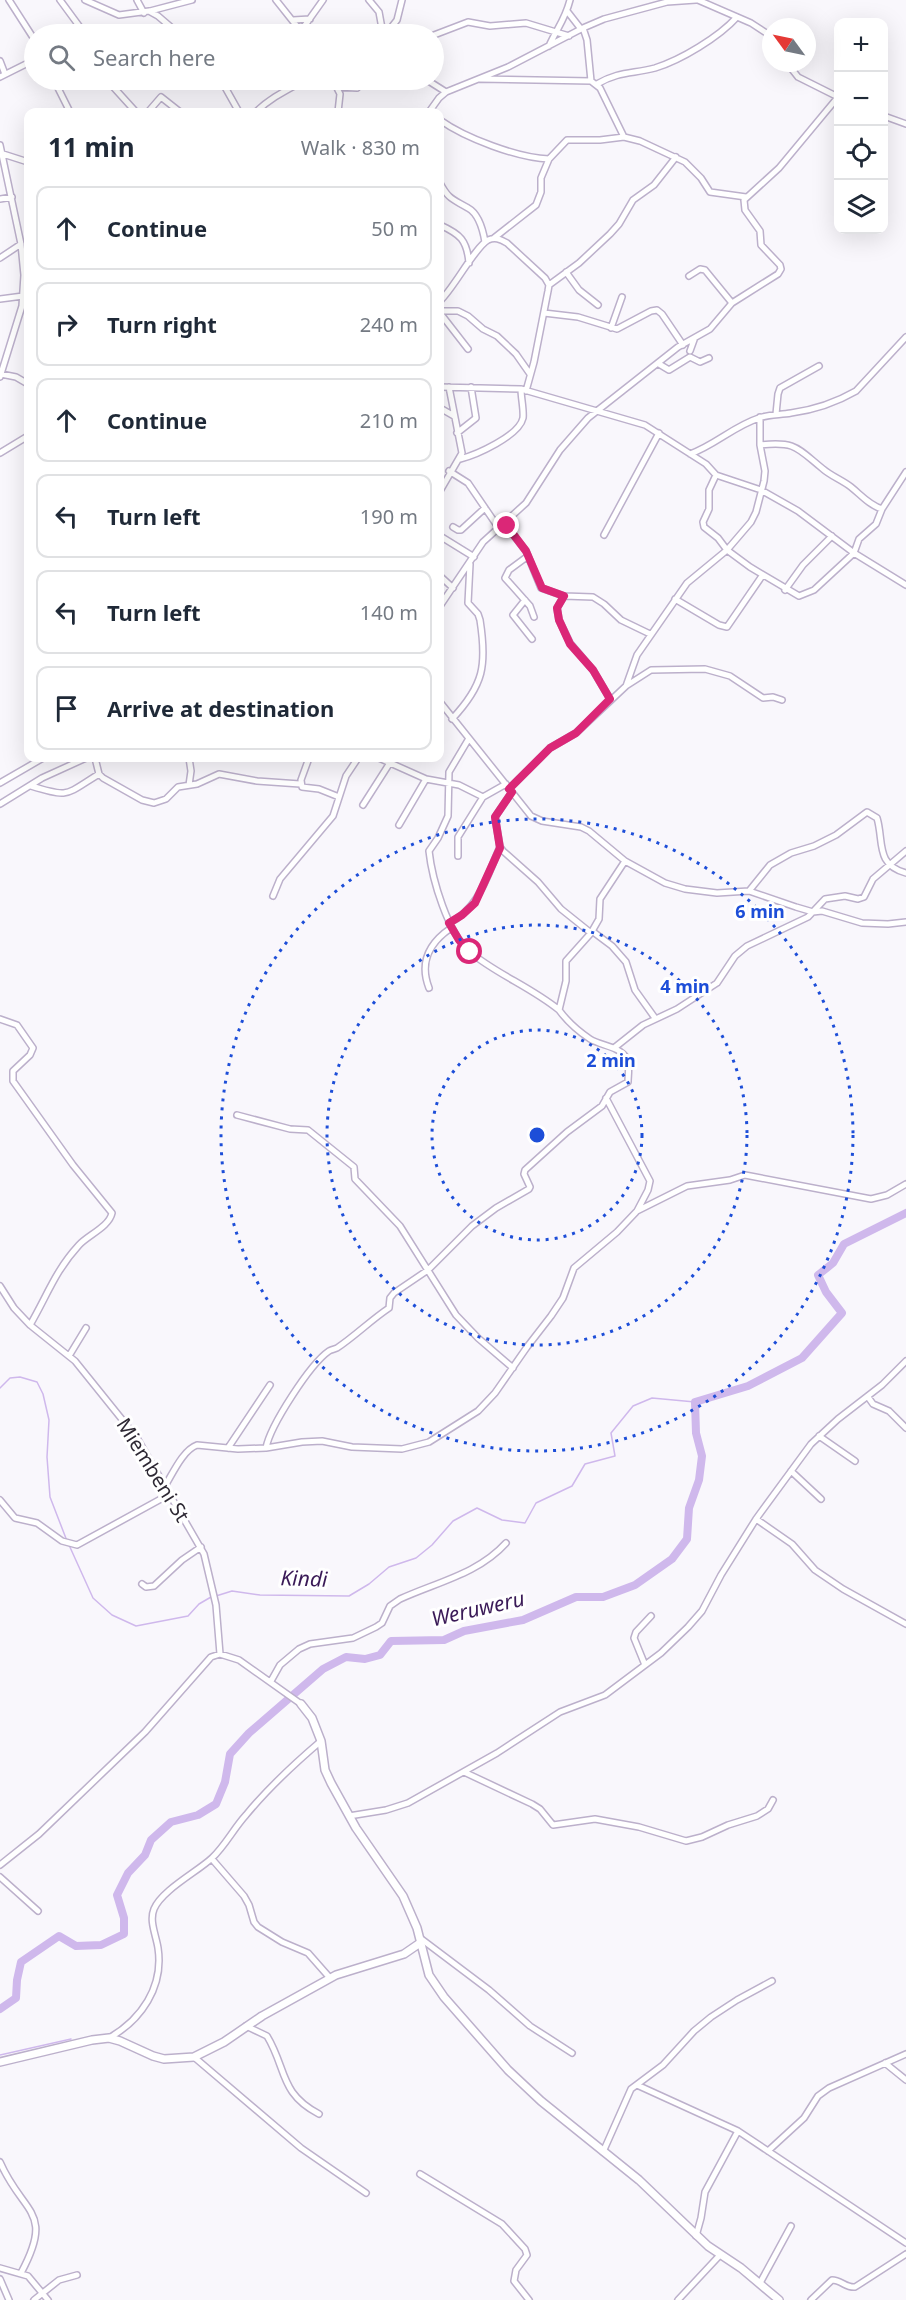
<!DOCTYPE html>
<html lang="en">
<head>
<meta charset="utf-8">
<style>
  :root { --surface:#fff; --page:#f6f6f7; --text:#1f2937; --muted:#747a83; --line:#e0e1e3 }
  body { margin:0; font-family:"Noto Sans",sans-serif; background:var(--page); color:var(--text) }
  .controls { position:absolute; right:18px; top:18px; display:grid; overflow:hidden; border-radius:12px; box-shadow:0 6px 24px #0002 }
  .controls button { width:54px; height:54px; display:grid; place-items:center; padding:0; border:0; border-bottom:2px solid var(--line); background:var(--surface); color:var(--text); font:30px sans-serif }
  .compass { position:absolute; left:762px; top:18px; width:54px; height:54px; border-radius:50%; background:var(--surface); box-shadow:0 6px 24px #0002; rotate:303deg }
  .stop { position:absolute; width:18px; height:18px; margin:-14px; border:4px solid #db2777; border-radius:50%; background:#fff }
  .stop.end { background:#db2777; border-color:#fff; box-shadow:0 2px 6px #0008 }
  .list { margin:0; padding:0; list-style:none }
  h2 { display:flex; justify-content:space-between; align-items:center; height:78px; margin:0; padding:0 24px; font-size:26px }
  h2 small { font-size:20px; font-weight:400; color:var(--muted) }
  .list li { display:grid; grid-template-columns:39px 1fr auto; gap:18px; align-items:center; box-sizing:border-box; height:84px; margin:0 12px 12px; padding:0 12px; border:2px solid var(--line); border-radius:12px }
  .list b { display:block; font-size:22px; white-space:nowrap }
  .list em { font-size:20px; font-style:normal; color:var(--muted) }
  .icon { flex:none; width:33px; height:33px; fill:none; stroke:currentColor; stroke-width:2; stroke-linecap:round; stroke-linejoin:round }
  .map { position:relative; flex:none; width:906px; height:2300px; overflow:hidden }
  .search { position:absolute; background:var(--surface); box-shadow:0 6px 24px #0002; left:24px; top:24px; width:420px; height:66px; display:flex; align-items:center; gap:15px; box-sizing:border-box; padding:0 21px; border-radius:33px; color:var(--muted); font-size:22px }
  .panel { position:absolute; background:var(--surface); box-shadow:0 6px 24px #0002; left:24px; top:108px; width:420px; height:654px; border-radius:12px }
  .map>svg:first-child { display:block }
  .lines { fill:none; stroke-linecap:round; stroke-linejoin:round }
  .stream { stroke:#cfb8ec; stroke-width:1.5 }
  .river { stroke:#cfb8ec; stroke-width:8 }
  .minor-casing { stroke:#bcb0cb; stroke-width:8 }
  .tertiary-casing { stroke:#bcb0cb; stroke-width:10 }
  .minor { stroke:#fff; stroke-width:5 }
  .tertiary { stroke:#fff; stroke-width:7 }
  .route { stroke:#db2777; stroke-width:8 }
  .ring { fill:none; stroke:#1d4ed8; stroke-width:3; stroke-dasharray:3 6 }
  .labels { text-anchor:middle; stroke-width:6; stroke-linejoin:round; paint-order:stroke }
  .street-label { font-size:20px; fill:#2e2934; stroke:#fff }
  .water-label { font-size:21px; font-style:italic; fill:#3a1a57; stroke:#fff }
  .centre { fill:#1d4ed8; stroke:#fff; stroke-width:3 }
  .ring-label { font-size:18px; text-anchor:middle; font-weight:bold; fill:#1d4ed8; stroke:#fff; stroke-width:6; stroke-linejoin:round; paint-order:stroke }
</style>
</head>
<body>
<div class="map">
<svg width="906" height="2300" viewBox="0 0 906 2300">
  <rect width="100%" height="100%" fill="#f9f7fc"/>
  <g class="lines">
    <path class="stream" d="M0 1388 10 1378 20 1377 37 1382 43 1394 49 1420 47 1457 50 1497 67 1541
      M69 1545 93 1598 112 1615 136 1626 188 1616 199 1604 211 1597
      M216 1596 232 1591 260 1595 349 1596 369 1584 389 1567 416 1558 432 1545 453 1521 477 1508 502 1520 525 1523 536 1503 572 1486 585 1464 615 1456 611 1433 633 1406 652 1398 695 1402
      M0 2055 71 2039"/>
    <path class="river" d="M0 2009 16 1998 17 1980 21 1962 59 1936 76 1946 101 1945 124 1934V1918L117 1895 128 1873 145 1855 151 1840 171 1822 198 1815 216 1804 225 1782 230 1754 249 1733 323 1669 346 1657 365 1659 380 1655 391 1641 444 1640 464 1631 523 1620 576 1597H603L635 1585 672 1559 687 1539 689 1508 699 1480 702 1456 696 1433 695 1402 748 1386 802 1358 842 1313 826 1292 818 1275 833 1263 844 1244 906 1213"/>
    <defs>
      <path id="minor" d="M9 0 34 39
        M60 0 85 34
        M85 0 119 15 149 11 158 16 179 34
        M137 0 144 13
        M276 0 303 34
        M369 0 379 12 383 34
        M698 0 751 23 771 36
        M150 11 192 0
        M567 11 581 29
        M293 20 310 19
        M583 28 587 40 591 81
        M301 31 323 0
        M386 34 397 20 402 0
        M434 35 468 22 490 26 526 23 569 36
        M549 46C557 28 565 20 570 0
        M0 61 5 74
        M787 63 798 77 838 97
        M0 77 34 60
        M479 79 591 81 600 88 624 137
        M54 80 70 112
        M107 80 136 112
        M221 80 239 112
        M333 80 340 94 338 112
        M427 80 446 92
        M597 84C619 71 633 74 655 68 681 60 719 37 737 17
        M338 87 357 88 364 80
        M148 112 161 97 180 112
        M256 112C270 98 287 90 305 80
        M429 112 439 98 446 92 508 67 583 28 604 19 667 2 696 0
        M884 116 906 124
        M440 120C465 138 518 158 549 159L567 140H600L624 137 640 141 685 162 701 178 710 192 746 197
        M0 145 21 244 24 275 22 306 0 377
        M3 154 28 162
        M440 183C449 200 453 199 468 208 479 214 483 230 485 242
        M0 199 12 197
        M440 225C460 234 467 240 469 263
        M494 238 536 205 541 192V178L549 159
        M0 258 21 244
        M566 272 579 290 598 305
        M689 276 700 269 705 270 732 303
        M549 285 579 263 610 234 619 224 633 200 654 185 676 157
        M0 299 23 296
        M440 301C454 288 475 247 488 240 495 237 500 239 507 243L545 278 549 285 548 291 534 362 526 391
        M440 311H458L468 316 483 329 497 336 516 354 530 374
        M440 313 468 349
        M544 313 578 317 617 329 651 311 657 310 662 314 683 345
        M611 328 622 297
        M690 351 694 340
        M659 364 669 370 690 357 700 362 709 358
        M1 374 16 377 28 384
        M440 387 521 389 645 425 706 464 716 475 761 490 798 511 854 553 906 585
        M440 408 454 416
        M776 414 778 394 780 388 819 366
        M457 433 476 418 471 387
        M760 445C796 441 797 448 823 469 831 476 842 480 851 487 861 495 869 505 882 509L906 472
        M0 453 28 436
        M690 454C715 445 734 426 759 418 769 414 780 415 791 413 813 410 837 402 856 391L906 337
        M460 459C476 455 519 436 523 418 524 410 521 398 521 389
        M449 471 468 483 498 527
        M716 475 709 490V509L703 522 704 527 718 538 727 550 750 567 799 596 814 590 854 553 859 539 876 524 882 509
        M440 491 462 453 449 387
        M504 523 526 551 541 588 564 596 593 597 604 604 621 620 650 634
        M453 527 458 530H461L485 508
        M604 535 659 433
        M440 536 474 557
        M528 556 509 570 505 578 530 606 534 617
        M440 576 453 588
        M785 590 803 565 832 536
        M564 596 557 608 559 620 570 643 593 670 610 699
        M675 599 719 625 727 627 762 576
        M525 600 513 615 532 639
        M440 606 483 542 526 503 560 450 588 418 678 347 710 329 732 303 778 274 781 269 780 265 761 245 760 231 745 210 744 200 779 168 838 97
        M626 686 651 670 705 669 730 676 763 698 773 697 782 700
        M440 702 531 816 542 821 581 827 589 831 625 861 665 883 685 889 717 893 749 891 796 907 813 912 822 911 862 923 888 924 906 922
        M452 719C484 685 487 665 480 620L478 614 468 603 470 564
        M468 740 449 772 448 816 438 838 429 851C432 879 448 934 470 952 496 974 531 987 559 1010
        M95 758 99 774 103 778 142 800 154 803 166 799 178 787 197 784 219 774 257 781 300 784
        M189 758 191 771 189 785
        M309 758 301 780 302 787 319 789 339 797
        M379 758 426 779 459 785 483 797 506 784
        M0 783 43 758
        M31 786C70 798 65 795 99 774
        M509 789 550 748 576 733 626 686 637 655 687 583 727 550 751 522 756 512 764 481 765 471 760 445V417
        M512 792 495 817 500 847 503 851 538 882 561 909 591 933
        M0 804 42 778 86 758
        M363 805 393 758
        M399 825 426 779
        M458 856V837L483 797
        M749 891 770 865 791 853 814 846 836 835 867 812 877 818C884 841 875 865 906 873
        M273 896 280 879 333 816 346 776 358 758
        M449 923C479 909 487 876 500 847
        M592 931 612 946 626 962 635 990 655 1018
        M429 988C419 962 429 943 451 928
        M0 1019 17 1025 33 1048 30 1055 13 1071V1081L73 1165 112 1213C109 1227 88 1235 79 1245 55 1271 47 1296 30 1325
        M614 1048 643 1025 677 1009 717 983 735 956 747 946 808 917 825 899 845 896 858 899 864 897 873 879 906 851
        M606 1098 650 1181 648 1190 637 1211
        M237 1115 290 1129 308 1130 354 1167 355 1179 400 1226 456 1315 478 1338 513 1368
        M0 1286 14 1308 30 1325 75 1361 137 1438 204 1554 216 1605 220 1654
        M69 1356 86 1328
        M868 1397 873 1404 889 1411 906 1428
        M819 1436 855 1461
        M228 1448 270 1385
        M266 1448C270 1426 310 1364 329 1351 331 1350 334 1349 337 1348 355 1336 371 1320 389 1308L390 1298 394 1293 428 1270 472 1226 496 1208 529 1189 530 1187 524 1174 525 1170 567 1132 602 1106 610 1092 628 1082C628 1075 630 1065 627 1059 620 1046 601 1046 590 1039 578 1031 567 1021 559 1010L566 981V961L591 933 599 919 600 899 625 861
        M791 1471 821 1499
        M165 1486C173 1473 183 1450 197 1445L238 1449 266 1448 302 1442 322 1441 352 1447 402 1449 429 1442 478 1411 495 1393 527 1347 551 1316 563 1298 574 1268 617 1232 637 1211 687 1186 730 1180 745 1175 871 1199 887 1195 906 1184
        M0 1500 15 1518 37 1523 62 1541 77 1545 170 1494
        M756 1519 792 1544 815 1570 843 1589 906 1624
        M142 1584 146 1587 154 1586 182 1560 201 1547
        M645 1665 634 1638 636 1632 651 1616
        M271 1681 280 1665 299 1649 310 1644 353 1638 376 1627 382 1623 390 1606 400 1599C437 1582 478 1574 506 1543
        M464 1772 532 1804 540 1809 553 1825 595 1819 639 1827 686 1841 702 1837 728 1825 757 1816 768 1809 773 1800
        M349 1816 386 1810 408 1803 497 1753 560 1712 605 1695 661 1653 688 1627 702 1611 721 1575 756 1519 811 1444 838 1419 882 1385 906 1361
        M212 1859 244 1896 249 1905 254 1922 258 1927 282 1942 308 1953 330 1978
        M0 1865 39 1834 145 1732 211 1657 220 1654 239 1660 301 1704
        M0 1877 38 1911
        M420 1938 489 1990 530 2026 572 2053
        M246 2026 267 2036C287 2069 279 2093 319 2114
        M109 2038C141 2020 164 1987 158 1948 156 1935 149 1921 154 1909 162 1890 197 1872 212 1858 225 1846 234 1828 246 1815 269 1787 294 1764 321 1741
        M194 2057 301 2148 366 2193
        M885 2063 906 2080
        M637 2085 738 2131 906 2243
        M768 2151 804 2118 818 2096 829 2088 906 2054
        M603 2152 631 2089 663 2065 694 2031 711 2017 737 2000 772 1981
        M0 2162C23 2215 55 2210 21 2273
        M420 2174 502 2224 525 2249 527 2255 516 2270 514 2281 529 2300
        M696 2236 701 2218 705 2192 738 2131
        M0 2268 28 2276 48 2300
        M0 2279 9 2300
        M760 2283 791 2226
        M34 2300 59 2280 77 2275
        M678 2300 720 2255
        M811 2300 832 2280C841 2280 846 2288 855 2287L906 2254"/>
      <path id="tertiary" d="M301 1704 312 1718 321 1741 325 1770 331 1783 356 1828 403 1896 417 1928 429 1975 444 1997 508 2070 541 2101 639 2180 708 2246 741 2268 779 2300
        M0 2062 92 2040 109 2038 120 2041 153 2056 164 2059 194 2057 224 2042 262 2016 336 1975 404 1954 420 1943"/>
    </defs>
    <use href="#minor" class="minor-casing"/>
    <use href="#tertiary" class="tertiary-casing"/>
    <use href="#minor" class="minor"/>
    <use href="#tertiary" class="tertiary"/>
  </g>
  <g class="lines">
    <path class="route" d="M470 952 459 940 449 923 462 915 475 903 500 848 495 817 512 792 509 789 550 748 576 733 610 699 593 670 570 644 559 620 557 608 564 596 542 588 526 551 507 526"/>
  </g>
  <g class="ring">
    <circle cx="537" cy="1135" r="105"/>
    <circle cx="537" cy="1135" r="210"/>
    <circle cx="537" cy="1135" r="316"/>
  </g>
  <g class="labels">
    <g class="street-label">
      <text transform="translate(153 1470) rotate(58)" y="7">Miembeni St</text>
    </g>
    <g class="water-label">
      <text transform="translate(304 1579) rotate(2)" y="7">Kindi</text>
      <text transform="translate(478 1609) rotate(-13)" y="7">Weruweru</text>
    </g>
  </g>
  <circle cx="537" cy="1135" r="9" class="centre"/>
  <g class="ring-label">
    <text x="760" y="918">6 min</text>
    <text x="685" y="993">4 min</text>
    <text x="611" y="1067">2 min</text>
  </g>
</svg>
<div class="controls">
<button>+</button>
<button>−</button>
<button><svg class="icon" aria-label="locate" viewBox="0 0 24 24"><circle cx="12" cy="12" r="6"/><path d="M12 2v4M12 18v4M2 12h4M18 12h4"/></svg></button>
<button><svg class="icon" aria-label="layers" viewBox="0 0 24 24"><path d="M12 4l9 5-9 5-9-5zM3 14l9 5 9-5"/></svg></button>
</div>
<svg class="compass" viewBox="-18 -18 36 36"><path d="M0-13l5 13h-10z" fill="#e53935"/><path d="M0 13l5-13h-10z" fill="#747a83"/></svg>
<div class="stop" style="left:470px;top:952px"></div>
<div class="stop end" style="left:507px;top:526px"></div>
<div class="search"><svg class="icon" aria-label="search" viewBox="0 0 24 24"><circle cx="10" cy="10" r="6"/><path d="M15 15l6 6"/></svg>Search here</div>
<section class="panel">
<h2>11 min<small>Walk · 830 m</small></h2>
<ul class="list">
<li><svg class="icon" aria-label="ahead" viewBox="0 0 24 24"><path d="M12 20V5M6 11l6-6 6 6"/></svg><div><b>Continue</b></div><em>50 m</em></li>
<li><svg class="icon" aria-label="right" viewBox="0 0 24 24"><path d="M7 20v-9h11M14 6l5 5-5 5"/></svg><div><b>Turn right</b></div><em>240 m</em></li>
<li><svg class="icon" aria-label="ahead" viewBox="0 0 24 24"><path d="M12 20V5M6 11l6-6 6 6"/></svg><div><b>Continue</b></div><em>210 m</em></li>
<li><svg class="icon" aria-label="left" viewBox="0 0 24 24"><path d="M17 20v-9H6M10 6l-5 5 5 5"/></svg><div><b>Turn left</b></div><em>190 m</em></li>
<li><svg class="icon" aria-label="left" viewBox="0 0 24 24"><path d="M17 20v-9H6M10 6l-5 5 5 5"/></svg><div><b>Turn left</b></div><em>140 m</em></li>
<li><svg class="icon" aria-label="arrive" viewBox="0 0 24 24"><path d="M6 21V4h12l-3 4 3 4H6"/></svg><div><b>Arrive at destination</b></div></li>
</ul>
</section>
</div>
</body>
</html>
